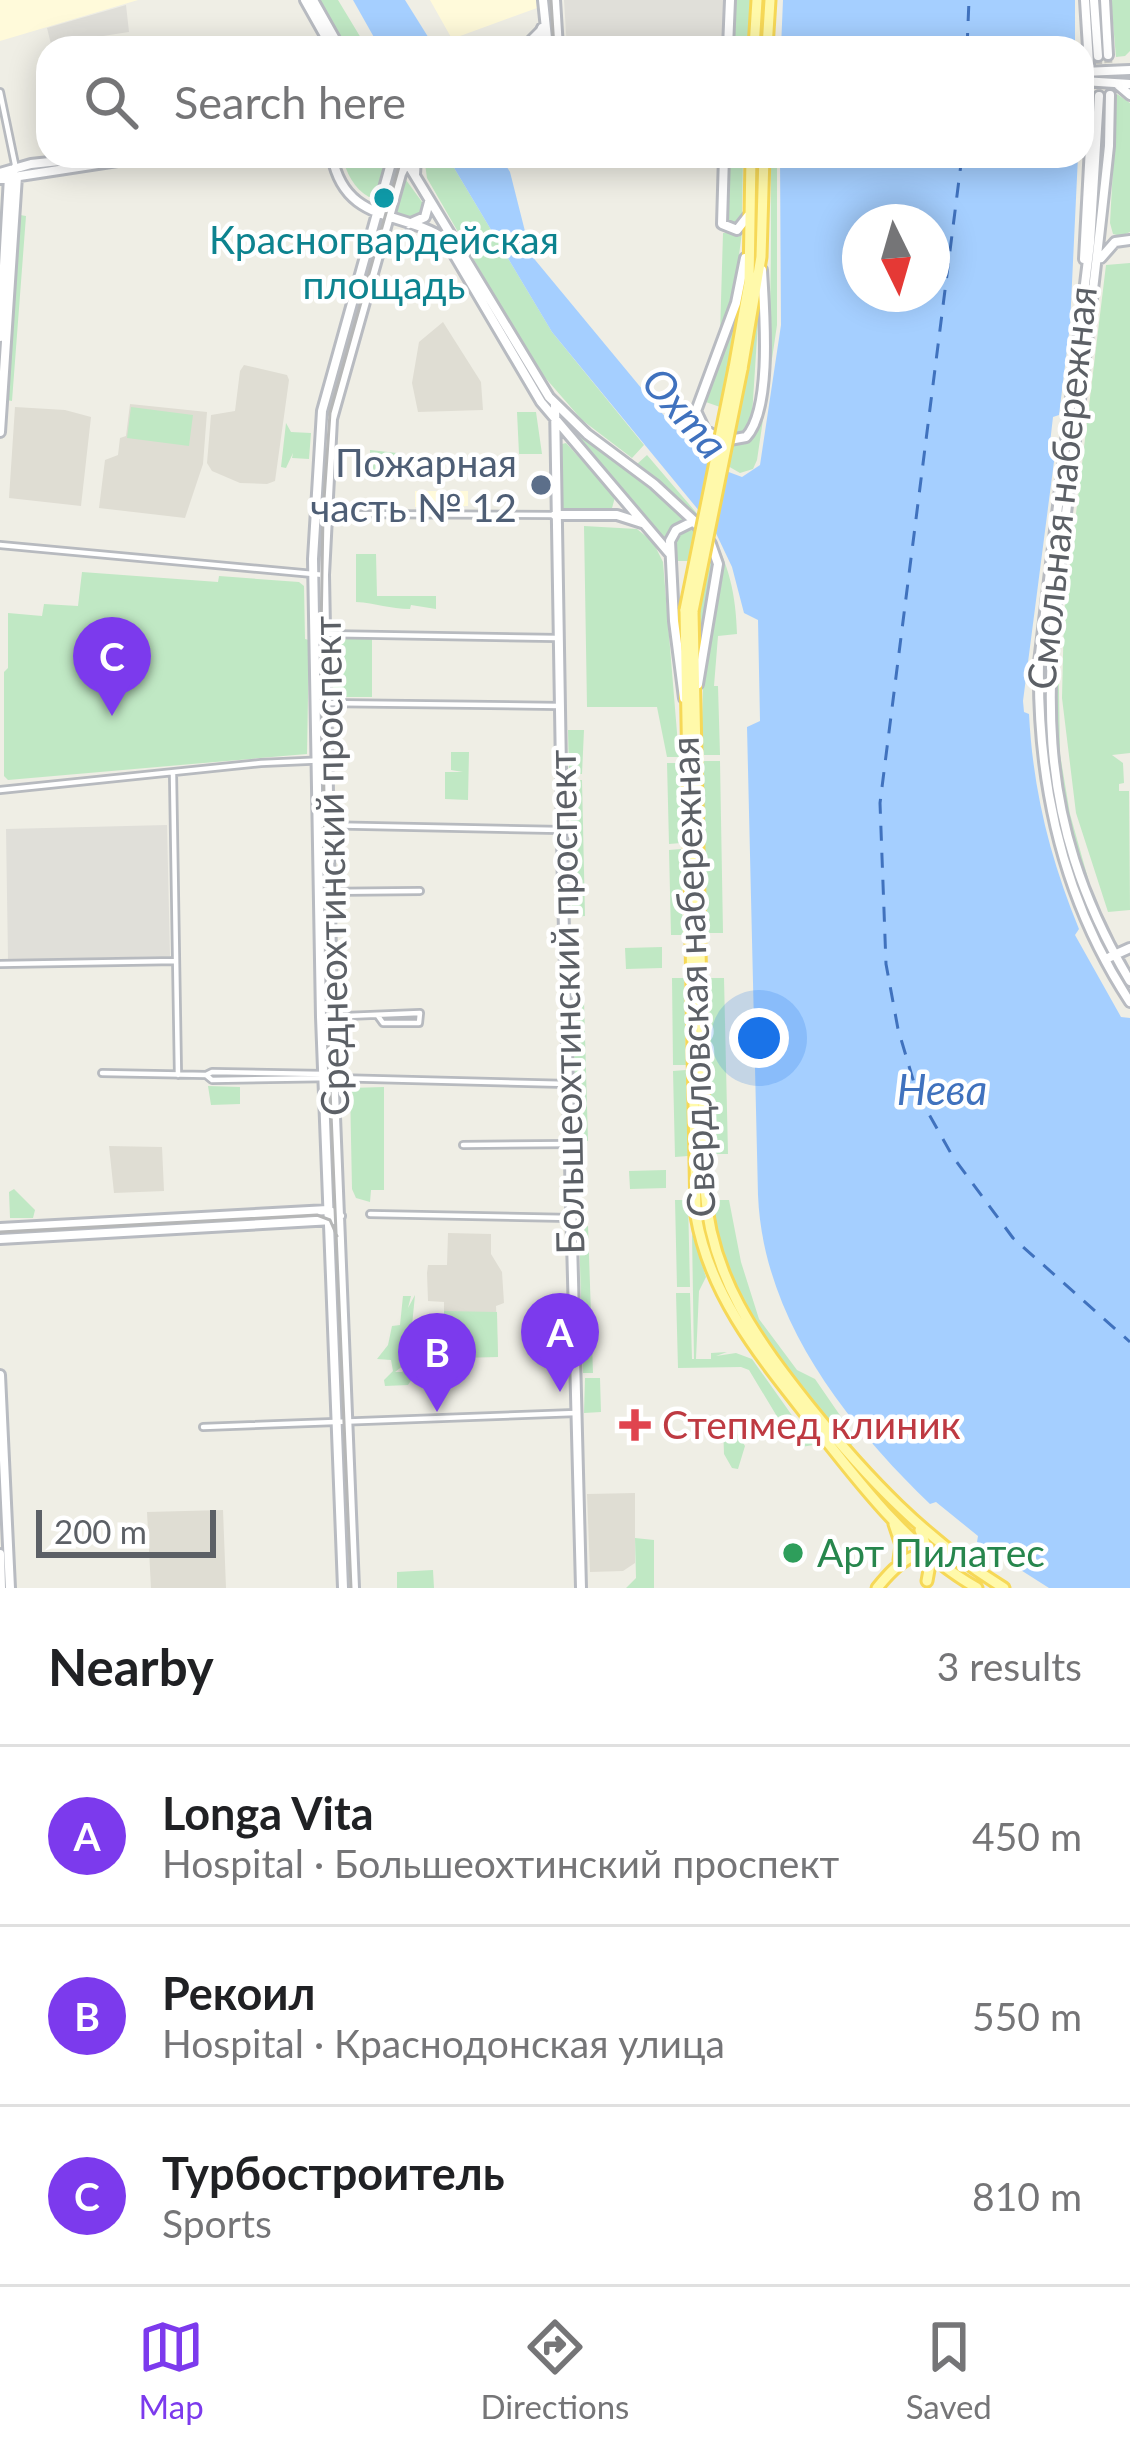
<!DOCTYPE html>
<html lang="en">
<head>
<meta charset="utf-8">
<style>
  :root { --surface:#fff; --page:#f6f6f6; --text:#202124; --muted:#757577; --line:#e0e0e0; --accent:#7c3aed }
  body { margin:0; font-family:Lato,sans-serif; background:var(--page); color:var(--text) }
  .compass { position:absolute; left:842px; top:204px; width:108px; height:108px; border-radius:50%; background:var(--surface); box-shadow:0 6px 30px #0003; rotate:175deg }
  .scale { position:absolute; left:36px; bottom:30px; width:180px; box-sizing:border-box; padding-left:12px; border:6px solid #5c6066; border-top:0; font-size:33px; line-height:42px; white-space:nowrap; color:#5c6066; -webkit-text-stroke:9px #fff; paint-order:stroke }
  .you { position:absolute; left:759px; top:1038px; width:42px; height:42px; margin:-30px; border:9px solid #fff; border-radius:50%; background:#1a73e8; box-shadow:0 0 0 18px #1a73e833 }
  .badge { display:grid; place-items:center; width:78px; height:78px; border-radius:50%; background:var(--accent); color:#fff; font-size:39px; font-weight:700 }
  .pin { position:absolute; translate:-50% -99px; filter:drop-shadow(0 3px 6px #0008) }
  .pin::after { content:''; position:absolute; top:63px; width:42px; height:36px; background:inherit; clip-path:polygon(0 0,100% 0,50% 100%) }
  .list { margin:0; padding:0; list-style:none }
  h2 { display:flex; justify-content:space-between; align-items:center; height:156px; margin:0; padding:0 48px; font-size:51px }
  h2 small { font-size:39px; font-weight:400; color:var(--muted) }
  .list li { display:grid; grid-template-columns:78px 1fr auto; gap:36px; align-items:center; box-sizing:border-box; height:180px; padding:0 48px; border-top:3px solid var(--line) }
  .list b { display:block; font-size:45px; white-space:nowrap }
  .list p { margin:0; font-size:39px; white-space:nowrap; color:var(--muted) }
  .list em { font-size:39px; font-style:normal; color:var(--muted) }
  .icon { flex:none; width:66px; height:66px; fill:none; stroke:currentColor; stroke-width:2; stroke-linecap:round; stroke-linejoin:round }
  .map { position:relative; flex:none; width:1130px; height:1588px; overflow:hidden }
  .search { position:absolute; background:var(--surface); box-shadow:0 6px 30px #0003; left:36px; right:36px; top:36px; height:132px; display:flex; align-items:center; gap:30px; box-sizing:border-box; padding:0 42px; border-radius:36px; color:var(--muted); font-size:45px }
  .sheet { height:696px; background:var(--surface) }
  nav { display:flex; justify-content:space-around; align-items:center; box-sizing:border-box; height:168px; border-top:3px solid var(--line); background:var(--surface); font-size:33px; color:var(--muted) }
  nav a { display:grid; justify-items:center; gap:6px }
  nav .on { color:var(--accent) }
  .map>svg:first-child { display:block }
  .commercial { fill:#fffada }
  .industrial { fill:#e0dfd9 }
  .education { fill:#dfddd3 }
  .green { fill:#c0e8c4 }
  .water { fill:#a5cfff; fill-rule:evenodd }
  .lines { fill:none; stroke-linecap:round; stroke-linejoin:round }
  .ferry { stroke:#4072be; stroke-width:3; stroke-dasharray:15 12; stroke-linecap:butt }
  .secondary-tunnel { stroke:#cacac5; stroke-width:8; stroke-dasharray:8 4; stroke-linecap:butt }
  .street-casing { stroke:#b7babf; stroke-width:10 }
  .secondary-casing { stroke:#b8bbc1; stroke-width:14 }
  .primary-casing { stroke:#f6d857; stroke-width:15 }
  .street { stroke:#fff; stroke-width:4.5 }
  .secondary { stroke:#fff; stroke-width:8 }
  .primary { stroke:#fff9aa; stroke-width:9 }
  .tram { stroke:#b6b7b7; stroke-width:3 }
  .primary-bridge-casing { stroke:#f6d857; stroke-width:15; stroke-linecap:butt }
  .primary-bridge { stroke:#fff9aa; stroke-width:9 }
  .culture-dot { fill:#0f9aa8; stroke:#fff; stroke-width:4.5 }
  .service-dot { fill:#5c6f8a; stroke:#fff; stroke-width:4.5 }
  .health-dot { fill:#e0444e; stroke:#fff; stroke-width:4.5 }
  .leisure-dot { fill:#2e9e5b; stroke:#fff; stroke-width:4.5 }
  .labels { text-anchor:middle; stroke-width:9; stroke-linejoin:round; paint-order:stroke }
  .culture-label { font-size:39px; fill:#0d838f; stroke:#fff }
  .service-label { font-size:39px; fill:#4e5e75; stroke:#fff; text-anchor:end }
  .street-label { font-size:39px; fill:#5c6066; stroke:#fff }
  .health-label { font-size:39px; fill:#be3a42; stroke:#fff; text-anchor:start }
  .leisure-label { font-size:39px; fill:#27864d; stroke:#fff; text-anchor:start }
  .water-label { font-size:42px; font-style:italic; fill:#4072be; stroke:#fff }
</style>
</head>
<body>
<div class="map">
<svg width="1130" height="1588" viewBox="0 0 1130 1588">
  <rect width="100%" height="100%" fill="#efeee5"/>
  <path class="commercial" d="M0 0H138L0 41Z
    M430 0H536L537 8 452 39Z
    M415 491H468V506L415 507Z"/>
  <path class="industrial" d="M564 0H724L722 48H567Z
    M126 5 129 32 51 44 47 28Z
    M167 825 170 956 8 960 6 829Z"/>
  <path class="education" d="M443 322 481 382 483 410 418 412 412 383 419 342Z
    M244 365 287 375 289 380 275 481 267 484 240 483 212 471 207 463 211 415 235 411 240 371Z
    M130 404 207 412 203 464 185 518 99 508 105 460 118 455 120 438 126 436Z
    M15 407 65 410 91 417 81 506 9 498Z
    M109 1146 162 1147 164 1191 114 1193Z
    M448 1233 491 1234V1254L502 1272 504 1303 496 1306 498 1357 444 1358V1302L428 1301 427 1273 428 1265H447Z
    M635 1493V1563L623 1571 590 1572 587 1494Z
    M223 1510 226 1588H151L147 1512Z"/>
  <path class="green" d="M319 0H338L367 48H348Z
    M734 0H750L748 48H732Z
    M1111 0H1130V51L1125 56 1116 57Z
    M1117 94 1130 103V232L1121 236 1113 234 1110 223Z
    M342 156H385L377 195 369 197C354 189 346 172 342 156Z
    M432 156H447L552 332 644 445 632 458 582 420 535 366 427 178 425 164Z
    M728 156H743L742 218 733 226 726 223Z
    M771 156H777V325L757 460 753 469 740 473 721 462 693 427 724 447C736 445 750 443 756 431 775 399 770 204 771 156Z
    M406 180 425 206V213L413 219 398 215 393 205 401 182Z
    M20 215 26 216 12 401 7 400Z
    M742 232 733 302 720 335 723 233Z
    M1130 263V753L1112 755 1123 763 1124 783 1119 784V791H1129L1130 910 1108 912 1076 813 1062 698 1064 613 1106 265Z
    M742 302 720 407 703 401Z
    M759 306 752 416 748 429 731 438Z
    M131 407 193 415 189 446 127 438Z
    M517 412H536L542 454H519Z
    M286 423 291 432 311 433 309 459 292 458 293 453 286 468 281 467Z
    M579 433 686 518 673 527 666 540 577 435Z
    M566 443 615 497 611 512 560 509 558 445Z
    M370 450 397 453 396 465 385 476 371 474Z
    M647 455 700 517 699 521 636 465Z
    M584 526 637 529 653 542 663 562 679 757H667L657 707H587Z
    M689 528C731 551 707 613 696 649L703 561H676L675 540 679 533Z
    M709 529C729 563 736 595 737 634L718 636 714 686H718L720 755H701L704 657 722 564Z
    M356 554H376L377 596H436V609L411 605 410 609C390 609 376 603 356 602Z
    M82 572 218 582 219 576 299 582 304 586 305 639 309 640 307 754 8 780 4 776V672L8 668V613L42 616 44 604 78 606Z
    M1058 628 1060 754 1070 814 1094 900C1060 811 1050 723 1058 628Z
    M332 638H372V697H332Z
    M568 730H584L582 774H569Z
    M451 752H469L468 800 445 799V772H463L451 770Z
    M702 761H720L723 933H705Z
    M667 763H679L681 843 669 844Z
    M582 780 585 916 572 917 570 781Z
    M681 849 683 935H671L669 850Z
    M662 947V968L626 969 625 948Z
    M672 978H684L686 1065H673Z
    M706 978H724L728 1154H710Z
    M573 1001H584L588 1141H576Z
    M686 1070 688 1156 675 1157 673 1071Z
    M208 1086 240 1087V1104L211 1105Z
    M384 1087V1190H371L370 1202 356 1198 352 1189 350 1088Z
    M666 1170V1188L630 1189 629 1171Z
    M14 1189 35 1210 33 1218H10L9 1192Z
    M675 1200H688L690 1287H677Z
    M711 1200H729L741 1262 759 1319 797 1370 815 1379 857 1440 849 1447C783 1363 728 1311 711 1200Z
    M588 1226 593 1373H583L579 1229Z
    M692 1233 706 1277 699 1291 696 1359H711V1353L727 1352 716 1356 736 1353 752 1359 813 1445 796 1448 749 1370 741 1367 678 1368 676 1293H690L692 1359H694Z
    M415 1295 409 1356 413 1358 395 1372H402L413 1360 412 1379 408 1385 385 1386 384 1380 393 1371 391 1360 377 1359 388 1345 392 1326 400 1325 403 1296H411L408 1308Z
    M444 1311 497 1312 498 1357 444 1358Z
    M585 1378H600L601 1412 584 1413Z
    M727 1418 745 1446 738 1469 732 1468 724 1454 723 1424Z
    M635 1538 654 1540V1588H626L636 1578Z
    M433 1570 434 1588H397V1572Z"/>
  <path class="water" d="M353 0H405L435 48H380Z
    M783 0H1075V48H781Z
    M447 156H500L510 172 531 255 676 430 686 423 726 471 742 477 760 465 781 325 780 156H1078L1070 325 1059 415 1053 417 1050 443 1056 446 1023 701 1024 712 1029 714C1033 791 1050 858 1079 929L1075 935 1121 1017 1130 1018V1588H1049L977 1542 978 1536 936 1502 930 1504C845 1422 763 1318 758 1195L747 727 760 721 758 620 744 613 732 567 714 529 552 332ZM860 222H932V294H860Z"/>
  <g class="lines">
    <path class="ferry" d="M967 48 969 0
      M962 156 880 803 886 964 898 1029 917 1093 953 1157 1013 1238 1130 1342"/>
    <path class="secondary-tunnel" d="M1108 55 1110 95
      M1098 56 1099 96"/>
    <defs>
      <path id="street" d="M521 48 538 31
        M0 92 16 169
        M326 514 555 515
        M0 545 324 575
        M323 634 557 638
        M324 703 559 706
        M173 774 178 1075
        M0 790 261 763 328 760
        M318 825 561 830
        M319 892 420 891
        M0 964 176 961
        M321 1017 420 1013 419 1023H383L378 1016
        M212 1072 323 1074 334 1078 212 1080 206 1075Z
        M102 1073 206 1075
        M334 1078 568 1084
        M463 1145 569 1144
        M370 1214 571 1218
        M203 1427 576 1413"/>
      <path id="secondary" d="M305 0 332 48
        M313 0 340 48
        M543 0 548 48
        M555 0 558 48
        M1085 0 1089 64 1086 72
        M1094 0 1098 56
        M1105 0 1108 55
        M534 48 542 28
        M728 48 730 0
        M1083 72 1130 70
        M1083 81 1130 84
        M1117 84 1130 95
        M1110 95 1109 146C1098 252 1085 359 1072 465 1048 661 1022 801 1130 981
        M1099 96 1090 243 1039 662C1037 783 1063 900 1130 1002
        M332 156C345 224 401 210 445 239L541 402 670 554
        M403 156 549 397 587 434 654 484 694 521
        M724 156 722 224 737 230 748 216
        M0 173 31 164 106 156
        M415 175 416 156
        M0 179 150 156
        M409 224 425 217 429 202
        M745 258 736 303 696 411 705 430 724 441 746 437C773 408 764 309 762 270
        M1101 258 1115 242 1130 240
        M1084 259 1091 128 1086 81
        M0 337 9 177 15 168
        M555 404 563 892 581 1588
        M0 432 17 176
        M555 515H617L642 523
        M684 698 674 621 670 541 676 530 694 521 711 544 718 564 698 684
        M1110 957 1130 948
        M0 1228 328 1210 340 1216
        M0 1239 333 1220
        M0 1375 10 1588
        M0 1554 1 1588
        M343 1588 321 1017 313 559 322 411 393 156
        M354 1588 333 1067 324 575 332 419 401 174 410 156"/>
      <path id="primary" d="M754 48 757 0
        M767 48 770 0
        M734 368 749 283 751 156
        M742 369 761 257 764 156
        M685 610 696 1216C710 1298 764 1361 814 1425 861 1485 910 1550 977 1588
        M693 611 705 1188C710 1277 757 1340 810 1407 867 1478 926 1540 1004 1588
        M894 1524 901 1545 899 1560
        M920 1530 931 1559 927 1581
        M877 1588C901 1559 915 1547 954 1558"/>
    </defs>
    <use href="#street" class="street-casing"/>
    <use href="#secondary" class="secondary-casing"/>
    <use href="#primary" class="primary-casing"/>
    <use href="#street" class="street"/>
    <use href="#secondary" class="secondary"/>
    <use href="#primary" class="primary"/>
    <path class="tram" d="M551 0 554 48
      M0 1232 317 1215 330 1220 337 1236
      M351 1588 329 1066 321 634 323 514 330 413 402 156"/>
    <defs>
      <path id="primary-bridge" d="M685 610 734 368
        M693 611 742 369"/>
    </defs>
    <use href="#primary-bridge" class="primary-bridge-casing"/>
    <use href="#primary-bridge" class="primary-bridge"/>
  </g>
  <circle class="culture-dot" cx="384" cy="198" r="12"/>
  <circle class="service-dot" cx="541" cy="485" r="12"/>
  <path class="health-dot" d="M629 1407h12v12h12v12h-12v12h-12v-12h-12v-12h12z"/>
  <circle class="leisure-dot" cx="793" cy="1553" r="12"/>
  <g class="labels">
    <g class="culture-label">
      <text x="384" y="254">Красногвардейская<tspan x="384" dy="45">площадь</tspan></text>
    </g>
    <g class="service-label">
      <text x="517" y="477">Пожарная<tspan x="517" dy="45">часть № 12</tspan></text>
    </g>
    <g class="street-label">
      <text transform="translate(1062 488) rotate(-84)" y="14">Смольная набережная</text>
      <text transform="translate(331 866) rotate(-91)" y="14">Среднеохтинский проспект</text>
      <text transform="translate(693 977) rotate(-92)" y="14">Свердловская набережная</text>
      <text transform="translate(566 1002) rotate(-91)" y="14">Большеохтинский проспект</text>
    </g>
    <g class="health-label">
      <text x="662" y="1439">Степмед клиник</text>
    </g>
    <g class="leisure-label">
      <text x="817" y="1567">Арт Пилатес</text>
    </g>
    <g class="water-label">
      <text transform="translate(685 413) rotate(49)" y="15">Охта</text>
      <text x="942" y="1105">Нева</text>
    </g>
  </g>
</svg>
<svg class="compass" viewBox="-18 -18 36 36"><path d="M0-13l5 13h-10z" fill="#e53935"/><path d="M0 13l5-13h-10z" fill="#757577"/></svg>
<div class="scale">200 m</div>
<div class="you"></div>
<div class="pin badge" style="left:560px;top:1392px">A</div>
<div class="pin badge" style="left:437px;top:1412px">B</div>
<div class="pin badge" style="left:112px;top:716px">C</div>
<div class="search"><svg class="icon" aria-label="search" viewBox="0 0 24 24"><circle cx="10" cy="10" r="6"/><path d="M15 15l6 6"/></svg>Search here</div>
</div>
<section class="sheet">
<h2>Nearby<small>3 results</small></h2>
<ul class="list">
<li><span class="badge">A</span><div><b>Longa Vita</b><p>Hospital · Большеохтинский проспект</p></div><em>450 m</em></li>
<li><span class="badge">B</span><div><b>Рекоил</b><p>Hospital · Краснодонская улица</p></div><em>550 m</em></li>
<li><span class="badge">C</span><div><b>Турбостроитель</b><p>Sports</p></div><em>810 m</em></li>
</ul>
</section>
<nav>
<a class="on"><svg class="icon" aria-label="map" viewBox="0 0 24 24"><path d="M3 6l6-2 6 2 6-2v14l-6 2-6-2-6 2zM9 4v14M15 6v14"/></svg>Map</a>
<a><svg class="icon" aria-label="directions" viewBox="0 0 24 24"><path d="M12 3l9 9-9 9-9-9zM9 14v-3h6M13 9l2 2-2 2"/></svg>Directions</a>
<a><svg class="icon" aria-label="saved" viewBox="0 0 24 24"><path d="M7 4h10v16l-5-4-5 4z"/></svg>Saved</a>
</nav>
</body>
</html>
